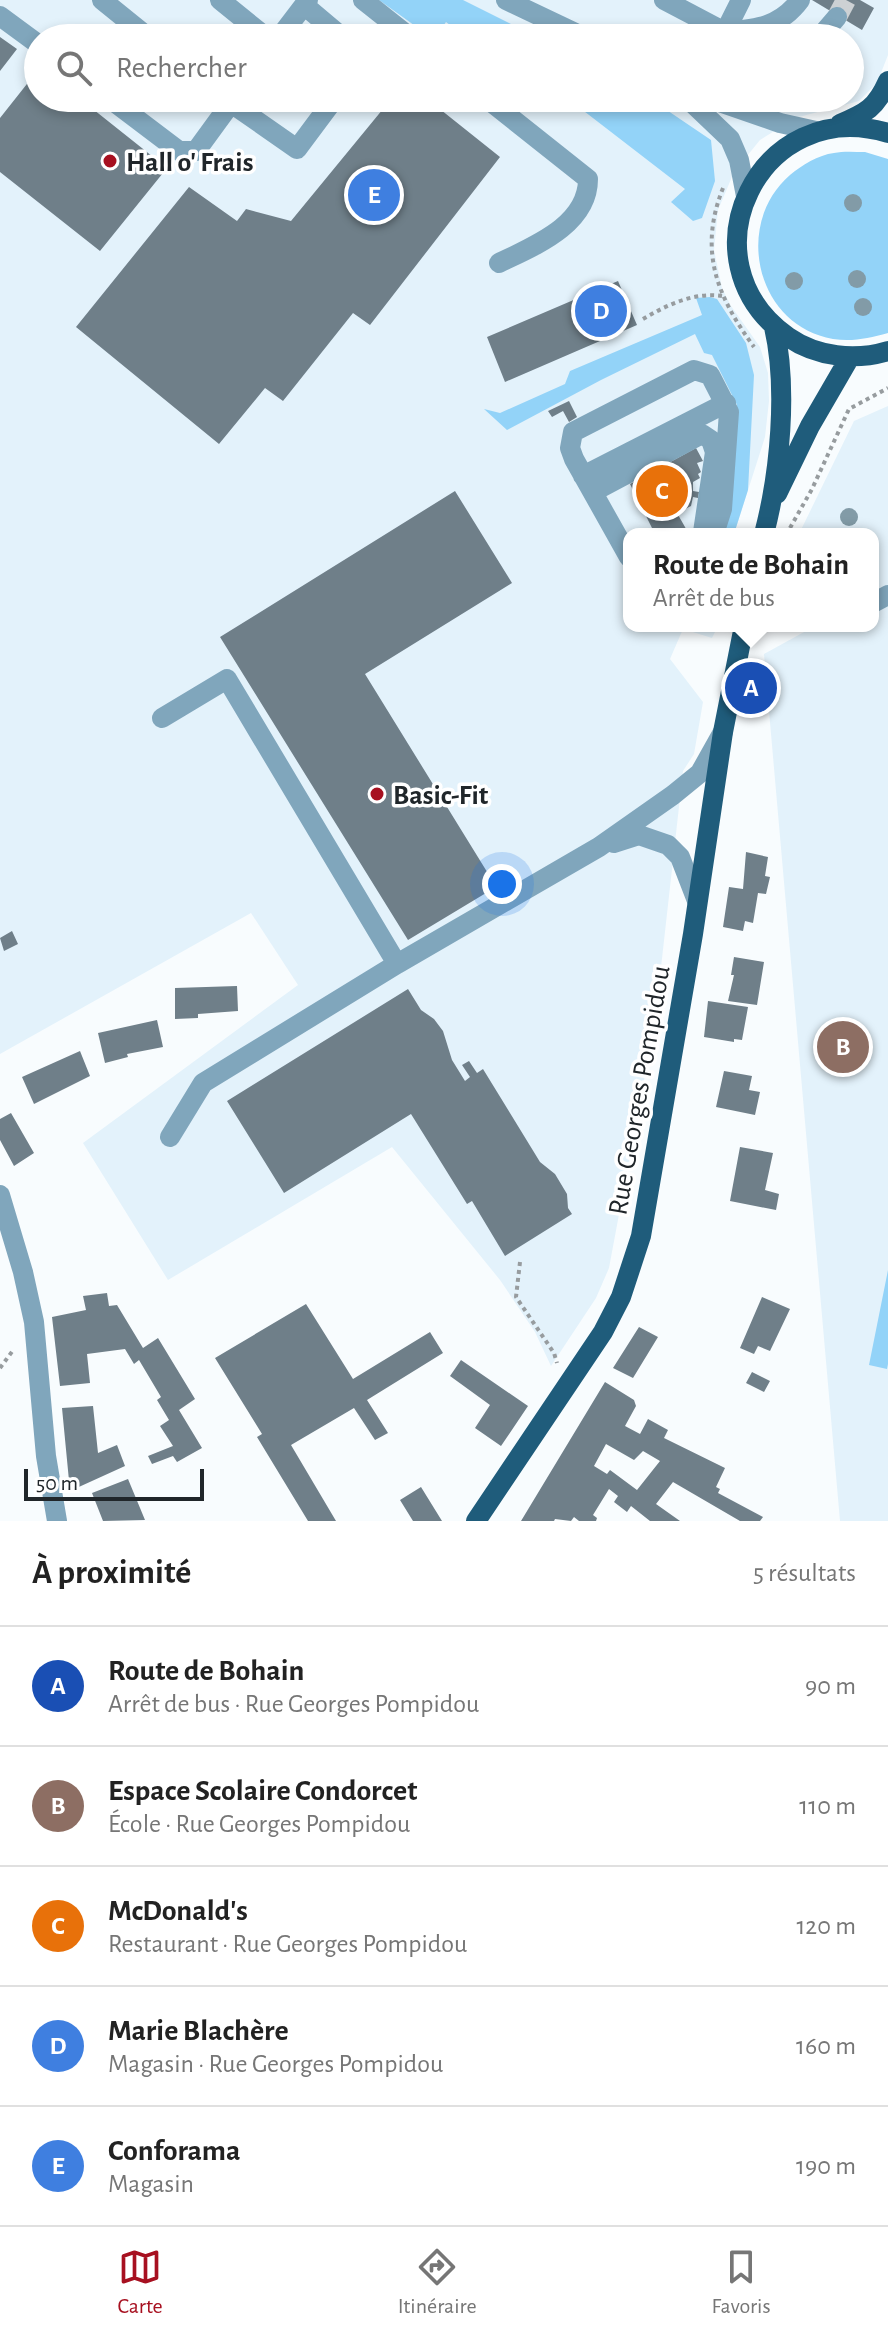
<!DOCTYPE html>
<html lang="fr">
<head>
<meta charset="utf-8">
<style>
  :root { --surface:#fff; --page:#f6f6f6; --text:#222; --muted:#767676; --line:#e0e0e0; --accent:#a71020 }
  body { margin:0; font-family:"Alegreya Sans",sans-serif; background:var(--page); color:var(--text) }
  .scale { position:absolute; left:24px; bottom:20px; width:180px; box-sizing:border-box; padding-left:8px; border:4px solid #20262a; border-top:0; font-size:22px; line-height:28px; white-space:nowrap; color:#20262a; -webkit-text-stroke:6px #fff; paint-order:stroke }
  .you { position:absolute; left:502px; top:884px; width:28px; height:28px; margin:-20px; border:6px solid #fff; border-radius:50%; background:#1a73e8; box-shadow:0 0 0 12px #1a73e833 }
  .badge { display:grid; place-items:center; width:52px; height:52px; border-radius:50%; background:var(--accent); color:#fff; font-size:26px; font-weight:700 }
  .pin { position:absolute; translate:-50% -50%; border:4px solid #fff; box-shadow:0 2px 8px #0006 }
  .popup { position:absolute; left:623px; top:528px; width:256px; height:104px; box-sizing:border-box; display:grid; place-content:center; border-radius:16px; background:var(--surface); filter:drop-shadow(0 2px 6px #0005); font-size:26px; white-space:nowrap; color:var(--muted) }
  .popup b { font-size:30px; color:var(--text) }
  .popup::after { content:''; position:absolute; left:50%; top:100%; margin-left:-16px; border:16px solid transparent; border-top-color:var(--surface) }
  .list { margin:0; padding:0; list-style:none }
  h2 { display:flex; justify-content:space-between; align-items:center; height:104px; margin:0; padding:0 32px; font-size:34px }
  h2 small { font-size:26px; font-weight:400; color:var(--muted) }
  .list li { display:grid; grid-template-columns:52px 1fr auto; gap:24px; align-items:center; box-sizing:border-box; height:120px; padding:0 32px; border-top:2px solid var(--line) }
  .list b { display:block; font-size:30px; white-space:nowrap }
  .list p { margin:0; font-size:26px; white-space:nowrap; color:var(--muted) }
  .list em { font-size:26px; font-style:normal; color:var(--muted) }
  .icon { flex:none; width:44px; height:44px; fill:none; stroke:currentColor; stroke-width:2; stroke-linecap:round; stroke-linejoin:round }
  .map { position:relative; flex:none; width:888px; height:1521px; overflow:hidden }
  .search { position:absolute; background:var(--surface); box-shadow:0 4px 12px #0003; left:24px; right:24px; top:24px; height:88px; display:flex; align-items:center; gap:20px; box-sizing:border-box; padding:0 28px; border-radius:44px; color:var(--muted); font-size:30px }
  .sheet { height:704px; background:var(--surface) }
  nav { display:flex; justify-content:space-around; align-items:center; box-sizing:border-box; height:112px; border-top:2px solid var(--line); background:var(--surface); font-size:22px; color:var(--muted) }
  nav a { display:grid; justify-items:center; gap:4px }
  nav .on { color:var(--accent) }
  .map>svg:first-child { display:block }
  .built { fill:#e3f2fb; fill-rule:evenodd }
  .green { fill:#93d3f8 }
  .building { fill:#6f7f89; fill-rule:evenodd }
  .lines { fill:none; stroke-linecap:round; stroke-linejoin:round }
  .minor-tunnel { stroke:#cdd1d4; stroke-width:20; stroke-dasharray:20 10; stroke-linecap:butt }
  .path { stroke:#979c9f; stroke-width:4; stroke-dasharray:4 4; stroke-linecap:butt }
  .minor { stroke:#80a6bc; stroke-width:20 }
  .major { stroke:#1f5c7b; stroke-width:20 }
  .tree { fill:#829ba7 }
  .poi-dot { fill:#a71020; stroke:#fff; stroke-width:3 }
  .labels { text-anchor:middle; stroke-width:7; stroke-linejoin:round; paint-order:stroke }
  .poi-label { font-size:28px; font-weight:bold; fill:#20262a; stroke:#fff; text-anchor:start }
  .street-label { font-size:28px; fill:#20262a; stroke:#fff }
</style>
</head>
<body>
<div class="map">
<svg width="888" height="1521" viewBox="0 0 888 1521">
  <rect width="100%" height="100%" fill="#f8fcfe"/>
  <path class="built" d="M0 0H888V55L877 83 859 101 795 118 760 140 734 172 718 210 714 250 722 288 731 306 760 347 768 373 769 401 765 437 734 534H629V626H718L712 638 683 629 670 659 703 702 694 754 683 771 655 1021 609 1268 596 1298 551 1366 535 1332 500 1280 392 1147 168 1280 83 1143 298 985 251 913 0 1054ZM38 38H850V98H38Z
    M888 406V1521H840L764 654 815 626H873V534H799L854 421Z"/>
  <path class="green" d="M379 0H463L539 38H467L446 22 435 38H432Z
    M567 98H649L711 140 715 181 702 218 693 221 671 202 685 189Z
    M865 152 888 159V333C869 338 853 342 833 339 756 326 733 224 790 175 802 165 818 155 834 153 843 151 855 152 865 152Z
    M710 297 717 299 746 343 754 375 748 490 734 534H722L735 446 737 405 712 355 704 353 695 334 601 380 507 430 484 409 500 413 565 384 570 371 702 315 696 298Z
    M888 1270V1364L887 1369 869 1365Z"/>
  <path class="building" d="M812 0H860L874 8 862 30Z
    M0 37 17 49 0 71Z
    M38 70V98H79L167 168 100 251 0 172V118Z
    M392 98H426L500 157 370 325 353 313 283 401 265 388 219 444 76 327 189 187 237 221 246 209 291 221Z
    M618 281 637 325 505 382 487 337Z
    M569 401 577 417 569 422 563 411 552 417 548 411Z
    M696 448 703 461 697 463 701 472 698 474 700 478 693 482V491L699 492 698 498 693 497 691 506 677 513 689 534H655L630 484Z
    M455 491 512 583 365 674 489 875 486 893 408 940 220 637Z
    M746 852 768 857 765 876 770 877 766 894 758 893 753 923 745 921 743 931 723 927 729 887 743 889Z
    M12 931 18 944 4 951 0 938Z
    M734 957 764 962 757 1005 728 1001 734 975H731Z
    M237 986 238 1011 198 1014V1018L175 1019V988Z
    M408 989 421 1010 434 1019 443 1031 452 1060 465 1081 470 1077 462 1065 469 1061 477 1073 483 1069 540 1162 555 1174 567 1194 568 1208 572 1214 505 1256 472 1201 467 1204 411 1114 284 1193 227 1101Z
    M708 1001 748 1007 742 1040 734 1039V1042L704 1037Z
    M157 1020 163 1047 127 1054 128 1057 105 1063 98 1033Z
    M80 1051 90 1076 34 1104 22 1077Z
    M724 1071 752 1076 749 1090 760 1092 755 1115 716 1107Z
    M11 1113 34 1153 14 1166 0 1140V1119Z
    M740 1147 773 1153 765 1190 779 1194 776 1210 730 1201Z
    M107 1293 109 1306 117 1305 143 1348 158 1338 195 1399 179 1410 202 1448 177 1462 173 1456 152 1464 148 1456 173 1446 160 1426 169 1420 157 1400 161 1397 139 1360 134 1364 125 1349 87 1354 90 1383 60 1386 52 1317 86 1310 83 1296Z
    M762 1297 790 1309 770 1351 758 1346 754 1354 740 1348Z
    M306 1304 353 1379 430 1332 443 1353 367 1400 388 1433 375 1440 354 1408 291 1445 336 1521H308L257 1437 262 1434 215 1358Z
    M639 1327 658 1337 633 1378 613 1368Z
    M461 1360 528 1406 501 1446 475 1428 490 1405 450 1376Z
    M752 1372 770 1381 764 1392 746 1383Z
    M605 1382 634 1400 636 1406 625 1426 640 1434 648 1419 668 1430 664 1438 725 1468 716 1487 720 1489 718 1493 763 1517 760 1521H740L673 1482 656 1504 680 1521H650L631 1506 627 1512 614 1502 618 1496 609 1489 593 1515 597 1518 596 1521H579L574 1517 571 1521 555 1519 554 1521H521ZM606 1444 634 1460 643 1451 660 1461 637 1490 610 1470 607 1474 594 1466Z
    M93 1406 98 1453 117 1445 125 1466 70 1491 62 1408Z
    M128 1479 145 1520 103 1521 92 1493Z
    M421 1487 442 1521H413L400 1500Z"/>
  <g class="lines">
    <path class="minor-tunnel" d="M837 17 846 0"/>
    <path class="path" d="M608 32 619 38
      M723 188C698 251 717 296 754 347
      M643 319C667 305 693 292 722 296
      M790 528 812 489 849 409 888 388
      M520 1262 516 1297 554 1353 557 1363
      M0 1368 14 1349"/>
    <path class="minor" d="M102 0 149 38
      M220 0 267 38
      M363 0 411 38
      M506 0 586 38
      M664 0 725 32 741 0
      M304 5 343 38
      M0 16 38 44
      M725 32C756 29 780 27 800 0
      M279 38 308 0
      M819 38 837 17
      M109 98 179 151H196L231 103 297 149 335 98
      M486 98 588 179C588 225 534 246 499 263
      M687 98 730 139 739 160 746 196
      M708 98 780 123 816 131
      M583 476 726 403
      M593 492 702 434 711 440 715 452 703 532
      M629 557 574 459 570 448 573 432 694 370 710 375 729 412 722 509 714 534
      M873 603 888 595
      M162 718 227 679 397 964
      M614 843 639 835 668 845 680 857 697 901
      M170 1137 203 1083 397 964 599 847 673 795 700 773 723 732
      M0 1195 23 1272 34 1322 46 1456 57 1521"/>
    <path class="major" d="M840 124C866 113 876 108 888 81
      M888 133C760 94 679 260 788 337 817 357 855 361 888 351
      M777 494 810 426 850 357
      M764 534C780 473 788 388 774 327
      M476 1521 603 1332 621 1297 641 1236 693 934 723 732 744 626"/>
  </g>
  <g class="tree">
    <circle cx="853" cy="203" r="9"/>
    <circle cx="857" cy="279" r="9"/>
    <circle cx="794" cy="281" r="9"/>
    <circle cx="863" cy="307" r="9"/>
    <circle cx="849" cy="517" r="9"/>
  </g>
  <g class="poi-dot">
    <circle cx="110" cy="161" r="8"/>
    <circle cx="377" cy="794" r="8"/>
  </g>
  <g class="labels">
    <g class="poi-label">
      <text x="126" y="171">Hall o' Frais</text>
      <text x="393" y="804">Basic-Fit</text>
    </g>
    <g class="street-label">
      <text transform="translate(638 1090) rotate(-80)" y="10">Rue Georges Pompidou</text>
    </g>
  </g>
</svg>
<div class="scale">50 m</div>
<div class="you"></div>
<div class="pin badge" style="left:751px;top:688px;background:#1a4fb4">A</div>
<div class="popup"><b>Route de Bohain</b>Arrêt de bus</div>
<div class="pin badge" style="left:843px;top:1047px;background:#8d6e63">B</div>
<div class="pin badge" style="left:662px;top:491px;background:#e8710a">C</div>
<div class="pin badge" style="left:601px;top:311px;background:#3f7fe0">D</div>
<div class="pin badge" style="left:374px;top:195px;background:#3f7fe0">E</div>
<div class="search"><svg class="icon" aria-label="search" viewBox="0 0 24 24"><circle cx="10" cy="10" r="6"/><path d="M15 15l6 6"/></svg>Rechercher</div>
</div>
<section class="sheet">
<h2>À proximité<small>5 résultats</small></h2>
<ul class="list">
<li><span class="badge" style="background:#1a4fb4">A</span><div><b>Route de Bohain</b><p>Arrêt de bus · Rue Georges Pompidou</p></div><em>90 m</em></li>
<li><span class="badge" style="background:#8d6e63">B</span><div><b>Espace Scolaire Condorcet</b><p>École · Rue Georges Pompidou</p></div><em>110 m</em></li>
<li><span class="badge" style="background:#e8710a">C</span><div><b>McDonald's</b><p>Restaurant · Rue Georges Pompidou</p></div><em>120 m</em></li>
<li><span class="badge" style="background:#3f7fe0">D</span><div><b>Marie Blachère</b><p>Magasin · Rue Georges Pompidou</p></div><em>160 m</em></li>
<li><span class="badge" style="background:#3f7fe0">E</span><div><b>Conforama</b><p>Magasin</p></div><em>190 m</em></li>
</ul>
</section>
<nav>
<a class="on"><svg class="icon" aria-label="map" viewBox="0 0 24 24"><path d="M3 6l6-2 6 2 6-2v14l-6 2-6-2-6 2zM9 4v14M15 6v14"/></svg>Carte</a>
<a><svg class="icon" aria-label="directions" viewBox="0 0 24 24"><path d="M12 3l9 9-9 9-9-9zM9 14v-3h6M13 9l2 2-2 2"/></svg>Itinéraire</a>
<a><svg class="icon" aria-label="saved" viewBox="0 0 24 24"><path d="M7 4h10v16l-5-4-5 4z"/></svg>Favoris</a>
</nav>
</body>
</html>
